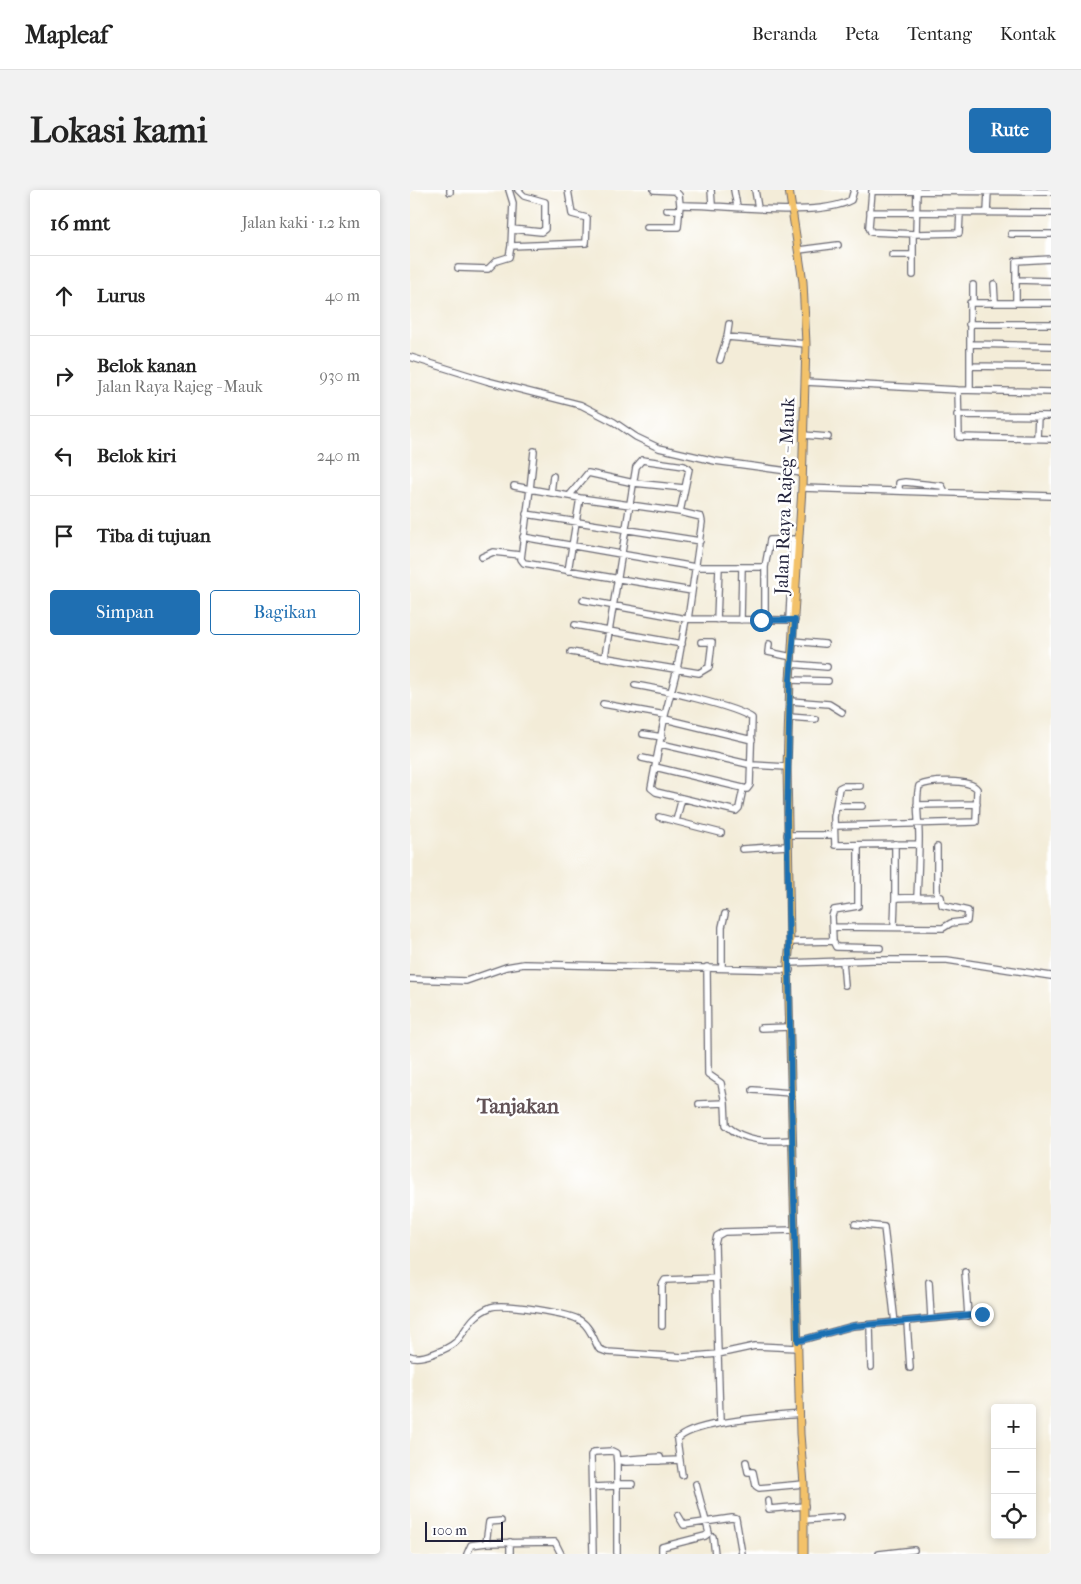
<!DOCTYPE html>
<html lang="id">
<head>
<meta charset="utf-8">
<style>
  :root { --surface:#fff; --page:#f2f2f2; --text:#222; --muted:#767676; --line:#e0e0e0; --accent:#1f6fb2 }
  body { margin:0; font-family:"IM FELL French Canon",serif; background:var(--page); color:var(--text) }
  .controls { position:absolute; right:15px; bottom:15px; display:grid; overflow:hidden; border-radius:5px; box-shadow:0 2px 8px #0003 }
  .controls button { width:45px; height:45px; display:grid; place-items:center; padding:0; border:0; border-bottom:1px solid var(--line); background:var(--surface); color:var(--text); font:25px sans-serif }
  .scale { position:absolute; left:15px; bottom:12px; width:78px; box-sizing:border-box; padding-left:5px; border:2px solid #22223b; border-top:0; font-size:14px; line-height:18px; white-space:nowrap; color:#22223b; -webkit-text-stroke:4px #fff; paint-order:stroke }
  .stop { position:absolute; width:15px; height:15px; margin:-11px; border:4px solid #1f6fb2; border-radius:50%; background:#fff }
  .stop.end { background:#1f6fb2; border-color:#fff; box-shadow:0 1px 5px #0008 }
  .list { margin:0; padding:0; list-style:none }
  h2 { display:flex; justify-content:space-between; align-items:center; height:65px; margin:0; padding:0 20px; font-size:21px }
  h2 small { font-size:16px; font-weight:400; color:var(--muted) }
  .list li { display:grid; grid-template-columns:32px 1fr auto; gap:15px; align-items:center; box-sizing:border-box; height:80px; padding:0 20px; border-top:1px solid var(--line) }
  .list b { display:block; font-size:19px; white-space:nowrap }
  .list p { margin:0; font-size:16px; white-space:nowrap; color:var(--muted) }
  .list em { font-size:16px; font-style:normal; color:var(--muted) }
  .actions { display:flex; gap:10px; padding:15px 20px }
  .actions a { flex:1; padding:11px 0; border:1px solid var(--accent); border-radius:5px; text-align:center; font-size:18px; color:var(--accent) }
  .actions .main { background:var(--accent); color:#fff }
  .icon { flex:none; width:28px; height:28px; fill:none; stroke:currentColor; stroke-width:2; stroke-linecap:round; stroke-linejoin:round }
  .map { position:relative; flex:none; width:641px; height:1364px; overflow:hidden; border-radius:5px }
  header { display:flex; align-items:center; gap:30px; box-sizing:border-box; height:70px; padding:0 25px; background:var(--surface); border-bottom:1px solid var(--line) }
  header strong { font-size:24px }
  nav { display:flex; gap:28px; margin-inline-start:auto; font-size:18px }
  .intro { display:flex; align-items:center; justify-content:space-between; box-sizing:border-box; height:120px; padding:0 30px }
  h1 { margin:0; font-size:35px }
  .button { padding:12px 22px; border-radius:5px; background:var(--accent); color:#fff; font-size:18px; font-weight:700 }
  main { display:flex; gap:30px; padding:0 30px }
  aside { flex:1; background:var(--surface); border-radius:5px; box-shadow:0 2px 8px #0003 }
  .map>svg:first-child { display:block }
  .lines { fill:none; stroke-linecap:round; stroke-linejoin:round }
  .minor-casing { stroke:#6b6972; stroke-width:8 }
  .major-casing { stroke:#6b6972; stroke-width:9 }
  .minor { stroke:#fff; stroke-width:5.5 }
  .major { stroke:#f3c26a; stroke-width:7 }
  .route { stroke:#1f6fb2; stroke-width:6 }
  .labels { text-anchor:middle; stroke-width:5; stroke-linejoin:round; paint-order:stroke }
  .street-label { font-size:19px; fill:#22223b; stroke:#fff }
  .quarter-label { font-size:21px; font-weight:bold; fill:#625357; stroke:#fff }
</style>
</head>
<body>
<header>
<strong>Mapleaf</strong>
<nav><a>Beranda</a><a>Peta</a><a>Tentang</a><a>Kontak</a></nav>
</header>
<div class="intro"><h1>Lokasi kami</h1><a class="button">Rute</a></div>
<main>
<aside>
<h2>16 mnt<small>Jalan kaki · 1.2 km</small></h2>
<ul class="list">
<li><svg class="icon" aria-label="ahead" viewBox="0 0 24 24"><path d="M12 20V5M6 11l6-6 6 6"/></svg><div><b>Lurus</b></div><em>40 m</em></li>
<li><svg class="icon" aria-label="right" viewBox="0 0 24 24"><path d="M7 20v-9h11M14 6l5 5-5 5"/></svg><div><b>Belok kanan</b><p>Jalan Raya Rajeg - Mauk</p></div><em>930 m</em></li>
<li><svg class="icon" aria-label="left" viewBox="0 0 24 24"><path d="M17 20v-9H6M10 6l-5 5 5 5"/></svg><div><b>Belok kiri</b></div><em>240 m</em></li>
<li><svg class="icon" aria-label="arrive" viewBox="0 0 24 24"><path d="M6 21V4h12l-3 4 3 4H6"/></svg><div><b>Tiba di tujuan</b></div></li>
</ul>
<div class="actions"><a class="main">Simpan</a><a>Bagikan</a></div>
</aside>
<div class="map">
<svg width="641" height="1364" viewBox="0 0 641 1364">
  <rect width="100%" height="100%" fill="#fff"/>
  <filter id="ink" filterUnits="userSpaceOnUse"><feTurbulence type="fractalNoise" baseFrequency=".02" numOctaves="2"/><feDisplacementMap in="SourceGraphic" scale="10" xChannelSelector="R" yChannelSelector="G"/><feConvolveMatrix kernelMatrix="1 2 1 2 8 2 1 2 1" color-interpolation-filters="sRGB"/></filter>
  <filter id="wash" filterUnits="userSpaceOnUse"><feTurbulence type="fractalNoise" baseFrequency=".0096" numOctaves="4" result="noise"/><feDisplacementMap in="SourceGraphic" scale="20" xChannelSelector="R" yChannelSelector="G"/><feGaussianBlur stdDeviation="1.12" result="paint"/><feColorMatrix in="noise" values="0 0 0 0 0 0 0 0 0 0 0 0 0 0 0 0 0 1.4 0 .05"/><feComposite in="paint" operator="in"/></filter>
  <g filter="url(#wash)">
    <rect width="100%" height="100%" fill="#f3ecd8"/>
  </g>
  <g filter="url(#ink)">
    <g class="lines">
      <defs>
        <path id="minor" d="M99 0 103 13 101 56
          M244 0 265 1 269 5 270 15C312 14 406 29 441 10L444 0
          M301 0 302 14
          M324 0 327 16
          M345 0 348 18
          M507 0 506 44 549 43 550 23
          M40 2V0
          M257 20H269
          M460 22 641 23
          M577 23 578 1
          M237 37H268L270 15
          M102 39 131 42 135 39V12L114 6 108 0
          M506 44 461 42 459 37 462 1 641 2
          M601 44H641
          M389 60 428 55
          M482 65H503
          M48 78 78 79 86 71 99 67 101 56 176 53 177 28 162 24 158 0
          M503 85V44
          M606 90 641 91
          M584 94 585 111
          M563 95V111
          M606 112V71L641 69
          M559 134H641
          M317 147 396 154
          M560 154 641 156
          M0 167 77 191 171 215 204 232 226 247 249 258 305 271 392 283
          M310 170 317 147 319 134
          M560 176 641 177
          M395 192 548 200 641 202
          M548 200 549 247 641 249
          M560 200V113H641
          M547 225 641 226
          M393 245 418 247
          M627 248 628 226
          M104 296 120 299 124 261
          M392 298 641 306
          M489 301V293L495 292 532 296 535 302
          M141 303 143 286
          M159 306 178 283 224 293 274 298
          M270 322 170 308 120 299 111 369 114 373 282 401
          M116 324 290 351
          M113 347 285 377H355L360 350 389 349
          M72 367 83 362 110 365
          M355 377V430
          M158 381 170 308
          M173 410 276 429 385 430
          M276 429 267 479 255 525 241 598 246 602 326 621 329 618 333 599
          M307 430 309 377
          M331 430 332 377
          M379 430 383 349
          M165 435 272 454
          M383 451 415 454
          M359 454 358 462 382 467
          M161 462 289 483 299 477 302 452H291
          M195 466 226 277 232 270 274 276 279 279 270 322 291 327 292 332 278 429
          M381 474 417 477
          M380 490 418 491
          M225 495C249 499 325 516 342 528L340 595 337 599 245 577
          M380 511 419 514 432 522
          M193 514 255 525
          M379 527 405 529
          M255 529 342 550
          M233 544 252 547
          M251 554 342 575 377 577
          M232 568 246 571
          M450 596H433L429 598 424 627 425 655 509 654
          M507 615 567 614
          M426 616H452
          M249 627 311 643
          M266 631 272 608
          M424 636 566 632 567 599C560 589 520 590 509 596 505 612 509 630 509 647 509 667 508 687 507 707
          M377 645H424
          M485 654V708
          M527 657V707
          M332 659 377 656
          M423 737 533 738 541 733 557 731 558 721 532 715 531 707 485 708 484 736
          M423 751 426 757 470 758
          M380 752 423 751 422 726 424 720 448 716V656
          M433 771 435 795
          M378 773 463 770H537L641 786
          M297 777 298 884 311 893 315 913 316 935C334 952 359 952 382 950
          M312 778V737L315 724
          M0 789 56 791 96 777 114 774 380 780
          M351 838 380 837
          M343 900 381 903
          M289 914 315 913
          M445 1034 474 1037 485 1133
          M385 1040 314 1042 307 1046 305 1054 308 1164 345 1156 388 1158
          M555 1082 558 1126
          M519 1092 521 1128
          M497 1132 500 1178
          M460 1135 461 1177
          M252 1136V1095L255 1090 306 1088
          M388 1151 443 1136 572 1124
          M0 1166C10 1171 38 1159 46 1152 58 1138 61 1125 81 1117 93 1113 160 1123 171 1131 180 1137 184 1150 189 1159L197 1162 273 1167 308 1164 310 1232
          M207 1270 216 1272 270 1270
          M207 1270 250 1267V1271
          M336 1272 338 1282H343L346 1296 349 1298 394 1294
          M272 1285 267 1250C281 1231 364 1227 390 1224
          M207 1294H222
          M182 1297 207 1296
          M358 1311 359 1319 395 1316
          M268 1325 274 1335 322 1328 326 1329 332 1364
          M394 1330 431 1327
          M303 1347 305 1364
          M100 1352V1364
          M76 1353 145 1352 151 1364
          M57 1364 61 1355 76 1353 79 1332 91 1331
          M183 1364 181 1265 184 1262 202 1261 206 1263 207 1273V1364
          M252 1364V1357L295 1346 299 1343 286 1294
          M469 1364 504 1360"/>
        <path id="major" d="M379 0 393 92 396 154 392 298 380 490 377 577 380 752 378 773 390 1244 394 1294V1364"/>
      </defs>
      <use href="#minor" class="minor-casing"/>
      <use href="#major" class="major-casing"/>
      <use href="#minor" class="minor"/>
      <use href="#major" class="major"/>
    </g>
  </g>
  <g class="lines" filter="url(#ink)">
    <path class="route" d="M351 430H385L380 490 377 628 381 903 388 1151 443 1136 572 1124"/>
  </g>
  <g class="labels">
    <g class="street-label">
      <text transform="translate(374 306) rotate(-88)" y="7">Jalan Raya Rajeg - Mauk</text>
    </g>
    <g class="quarter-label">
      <text x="108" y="923">Tanjakan</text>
    </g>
  </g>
</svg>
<div class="controls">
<button>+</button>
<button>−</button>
<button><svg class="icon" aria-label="locate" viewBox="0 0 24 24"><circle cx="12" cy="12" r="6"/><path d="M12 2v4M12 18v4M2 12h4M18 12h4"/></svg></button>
</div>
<div class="scale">100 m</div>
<div class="stop" style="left:351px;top:430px"></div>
<div class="stop end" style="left:572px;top:1124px"></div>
</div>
</main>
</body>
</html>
